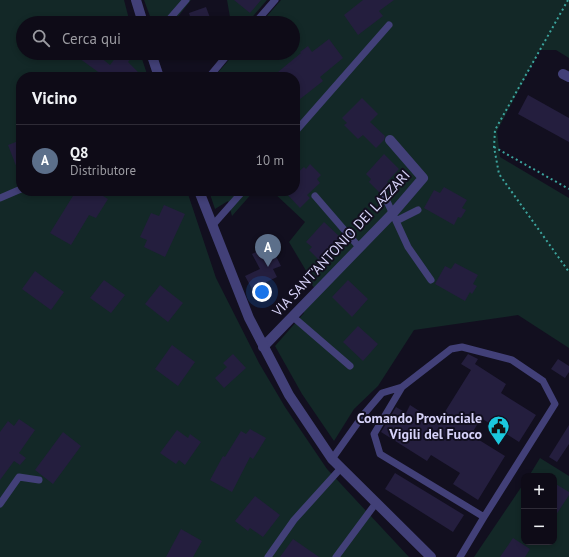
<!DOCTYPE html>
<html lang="it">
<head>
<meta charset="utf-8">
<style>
  :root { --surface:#0e0b17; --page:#1c1924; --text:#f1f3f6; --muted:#9b9ba1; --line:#2e2b36; --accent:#db2777 }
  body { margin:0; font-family:"PT Sans",sans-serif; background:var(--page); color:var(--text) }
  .controls { position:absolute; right:12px; bottom:12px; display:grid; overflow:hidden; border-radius:8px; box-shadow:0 2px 6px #0003 }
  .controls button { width:36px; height:36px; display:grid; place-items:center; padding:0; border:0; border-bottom:1px solid var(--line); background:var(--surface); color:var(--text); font:20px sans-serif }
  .you { position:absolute; left:262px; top:292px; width:14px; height:14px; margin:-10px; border:3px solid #fff; border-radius:50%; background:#1a73e8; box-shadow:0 0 0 6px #1a73e833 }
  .badge { display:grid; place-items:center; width:26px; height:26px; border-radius:50%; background:var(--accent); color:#fff; font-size:13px; font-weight:700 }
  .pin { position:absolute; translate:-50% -33px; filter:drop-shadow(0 1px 2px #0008) }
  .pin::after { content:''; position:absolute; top:21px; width:14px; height:12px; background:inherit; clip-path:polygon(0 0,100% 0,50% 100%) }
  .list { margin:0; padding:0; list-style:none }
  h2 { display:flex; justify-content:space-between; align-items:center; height:52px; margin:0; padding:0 16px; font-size:17px }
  h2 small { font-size:13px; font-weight:400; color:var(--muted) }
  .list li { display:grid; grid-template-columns:26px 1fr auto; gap:12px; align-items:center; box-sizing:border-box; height:72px; padding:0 16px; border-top:1px solid var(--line) }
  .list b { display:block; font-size:15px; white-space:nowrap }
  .list p { margin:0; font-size:13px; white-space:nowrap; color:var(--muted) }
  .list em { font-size:13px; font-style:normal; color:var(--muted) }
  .icon { flex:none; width:22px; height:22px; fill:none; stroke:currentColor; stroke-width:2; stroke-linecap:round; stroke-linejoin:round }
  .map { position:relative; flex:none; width:569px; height:557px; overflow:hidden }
  .search { position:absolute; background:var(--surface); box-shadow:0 2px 6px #0003; left:16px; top:16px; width:284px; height:44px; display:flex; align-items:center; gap:10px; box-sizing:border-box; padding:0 14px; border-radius:22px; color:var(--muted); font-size:15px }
  .panel { position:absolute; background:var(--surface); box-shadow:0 2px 6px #0003; left:16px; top:72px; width:284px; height:124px; border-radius:16px }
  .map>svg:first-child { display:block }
  .green { fill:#132827 }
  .building { fill:#241e3e }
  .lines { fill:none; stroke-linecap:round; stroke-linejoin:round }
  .path { stroke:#3ca49e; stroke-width:2; stroke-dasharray:2 3; stroke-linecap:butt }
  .service { stroke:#424078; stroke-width:7 }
  .minor { stroke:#424078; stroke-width:10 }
  .tertiary { stroke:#424078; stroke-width:10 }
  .labels { text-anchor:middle; stroke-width:4; stroke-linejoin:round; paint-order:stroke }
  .street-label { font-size:14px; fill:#d7d3f9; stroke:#120f1f }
  .poi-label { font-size:14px; font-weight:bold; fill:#d7d3f9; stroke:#120f1f; text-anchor:end }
</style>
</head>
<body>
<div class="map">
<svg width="569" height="557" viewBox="0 0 569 557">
  <rect width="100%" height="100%" fill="#120f1f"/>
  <path class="green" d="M0 0H124L130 23H23V53H140L148 77H21V191H187L216 278 259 363 285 407 327 469 409 557H0Z
    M144 0H191L173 23H157L156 19H151Z
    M227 0H267L247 23H231Z
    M281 0H569V58L556 50H540L497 131 500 157 569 198V348L518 315 414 330 378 386 354 409 334 441 302 394 275 346 304 313 302 310 318 293 312 285 311 279 289 242 305 222 272 191H295V77H214L235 53H293V23H261Z
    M209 191H254L232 216 228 201 215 209Z
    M540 458 569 476V557H474L524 483V542H554V476H529Z"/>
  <path class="building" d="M234 0H261L250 13Z
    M363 0H394L379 11 383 16 358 35 344 15Z
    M206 7 212 23H192L189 13Z
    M329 39 343 58 320 77 323 81 295 103V77H272L301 53 300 52 308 46 312 52Z
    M72 53H95L110 65 119 53H135L128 62 143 77H105Z
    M528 95 569 118V142L518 114Z
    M362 98 378 114 370 122 385 136 384 140 376 148 363 135 358 139 344 125 347 123 342 118Z
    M21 140V175L20 176 8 145Z
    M384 154 399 169 387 182 390 184 381 194 369 182 371 179 366 174Z
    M310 164 321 175 317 179 320 183 307 195 310 198 300 208 284 191H295V175L304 167 306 169Z
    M444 187 467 200 462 208 466 210 461 218 458 217 454 225 424 208 434 190 440 193Z
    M76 191H95L108 199 96 218 89 215 71 245 50 233Z
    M164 205 185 214 165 257 144 247 147 240 140 237 151 213 159 216Z
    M324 222 340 237 328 250 330 252 321 262 309 250 312 247 306 242Z
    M266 247 270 256 275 254 281 266 273 269 277 277 252 289 245 276 260 269 252 254Z
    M455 263 478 275 473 284 477 286 472 294 470 292 465 301 435 284 445 266 451 269Z
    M35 271 64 292 51 310 22 289Z
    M104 280 125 295 111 313 90 298Z
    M348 280 368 299 352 317 332 297Z
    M160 285 183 303 168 322 145 304Z
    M358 326 378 344 363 361 343 342Z
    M172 345 195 362 178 386 155 369Z
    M233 354 246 368 224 388 215 378 227 367 223 363Z
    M468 354 478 359 475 364 506 384 501 393 536 415 519 442 481 418 471 435 505 456 478 500 453 484 460 473 431 455 427 461 381 432 396 407 406 413 410 405 438 423 471 370 461 364Z
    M558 359 569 366V372L565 378 551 369Z
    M19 419 35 430 19 453 26 458 20 465 14 461 0 480V432L8 421 14 426Z
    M569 425V444L557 462 549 457Z
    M250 429 266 438 253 459 250 457 232 492 210 480 223 456 225 457 241 431 246 434Z
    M177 430 188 438 190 434 201 442 185 465 179 460 176 464 160 453Z
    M63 432 81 446 53 484 35 470Z
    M395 473 464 515 453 532 385 489Z
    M554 483 569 492V495L554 518Z
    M255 496 280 515 263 537 250 528 248 531 235 521Z
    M181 529 202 541 193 557H166Z
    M513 538 530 549 525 557H500Z
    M293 539 319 557H280Z"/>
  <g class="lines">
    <path class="path" d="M568 0 495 130 494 147 499 174 569 272
      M494 147 569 189"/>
    <path class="service" d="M166 23 186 0
      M255 23 275 0
      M209 77 229 53
      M295 132 389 25
      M315 196 359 247
      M385 197 408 247 431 280
      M0 198 21 189
      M396 221 418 210
      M212 226 243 191
      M292 316 350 366
      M332 459 364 414 382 393 402 387
      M0 504 19 477 39 480
      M268 557 294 520 341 468
      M336 557 376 503
      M460 557 484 517 555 404 543 381 512 360 462 347 451 349 402 387 374 434 380 454 484 517"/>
    <path class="minor" d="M563 74 569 77
      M263 347 393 213 423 178 390 140"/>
    <path class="tertiary" d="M136 0 143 23
      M151 53 159 77
      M199 191 249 318 289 395 332 459 431 557"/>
  </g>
  <defs>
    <symbol id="civic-pin" viewBox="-11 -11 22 30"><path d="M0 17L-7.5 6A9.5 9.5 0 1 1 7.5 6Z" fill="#1bc8dd" stroke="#120f1f"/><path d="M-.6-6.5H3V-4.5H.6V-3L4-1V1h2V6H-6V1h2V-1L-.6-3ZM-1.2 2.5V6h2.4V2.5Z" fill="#111"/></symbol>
  </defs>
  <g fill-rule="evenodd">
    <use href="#civic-pin" x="486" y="414" width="25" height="34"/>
  </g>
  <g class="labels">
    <g class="street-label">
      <text transform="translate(341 243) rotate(-47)" y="5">VIA SANT'ANTONIO DEI LAZZARI</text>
    </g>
    <g class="poi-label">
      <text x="482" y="423">Comando Provinciale<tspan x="482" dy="16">Vigili del Fuoco</tspan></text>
    </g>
  </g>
</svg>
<div class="controls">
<button>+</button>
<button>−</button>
</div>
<div class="you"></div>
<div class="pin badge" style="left:268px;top:267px;background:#5c6f8a">A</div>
<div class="search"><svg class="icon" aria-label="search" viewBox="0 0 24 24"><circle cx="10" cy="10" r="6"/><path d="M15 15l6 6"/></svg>Cerca qui</div>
<section class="panel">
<h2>Vicino<small></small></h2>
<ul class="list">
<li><span class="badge" style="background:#5c6f8a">A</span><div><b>Q8</b><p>Distributore</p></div><em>10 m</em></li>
</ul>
</section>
</div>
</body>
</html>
